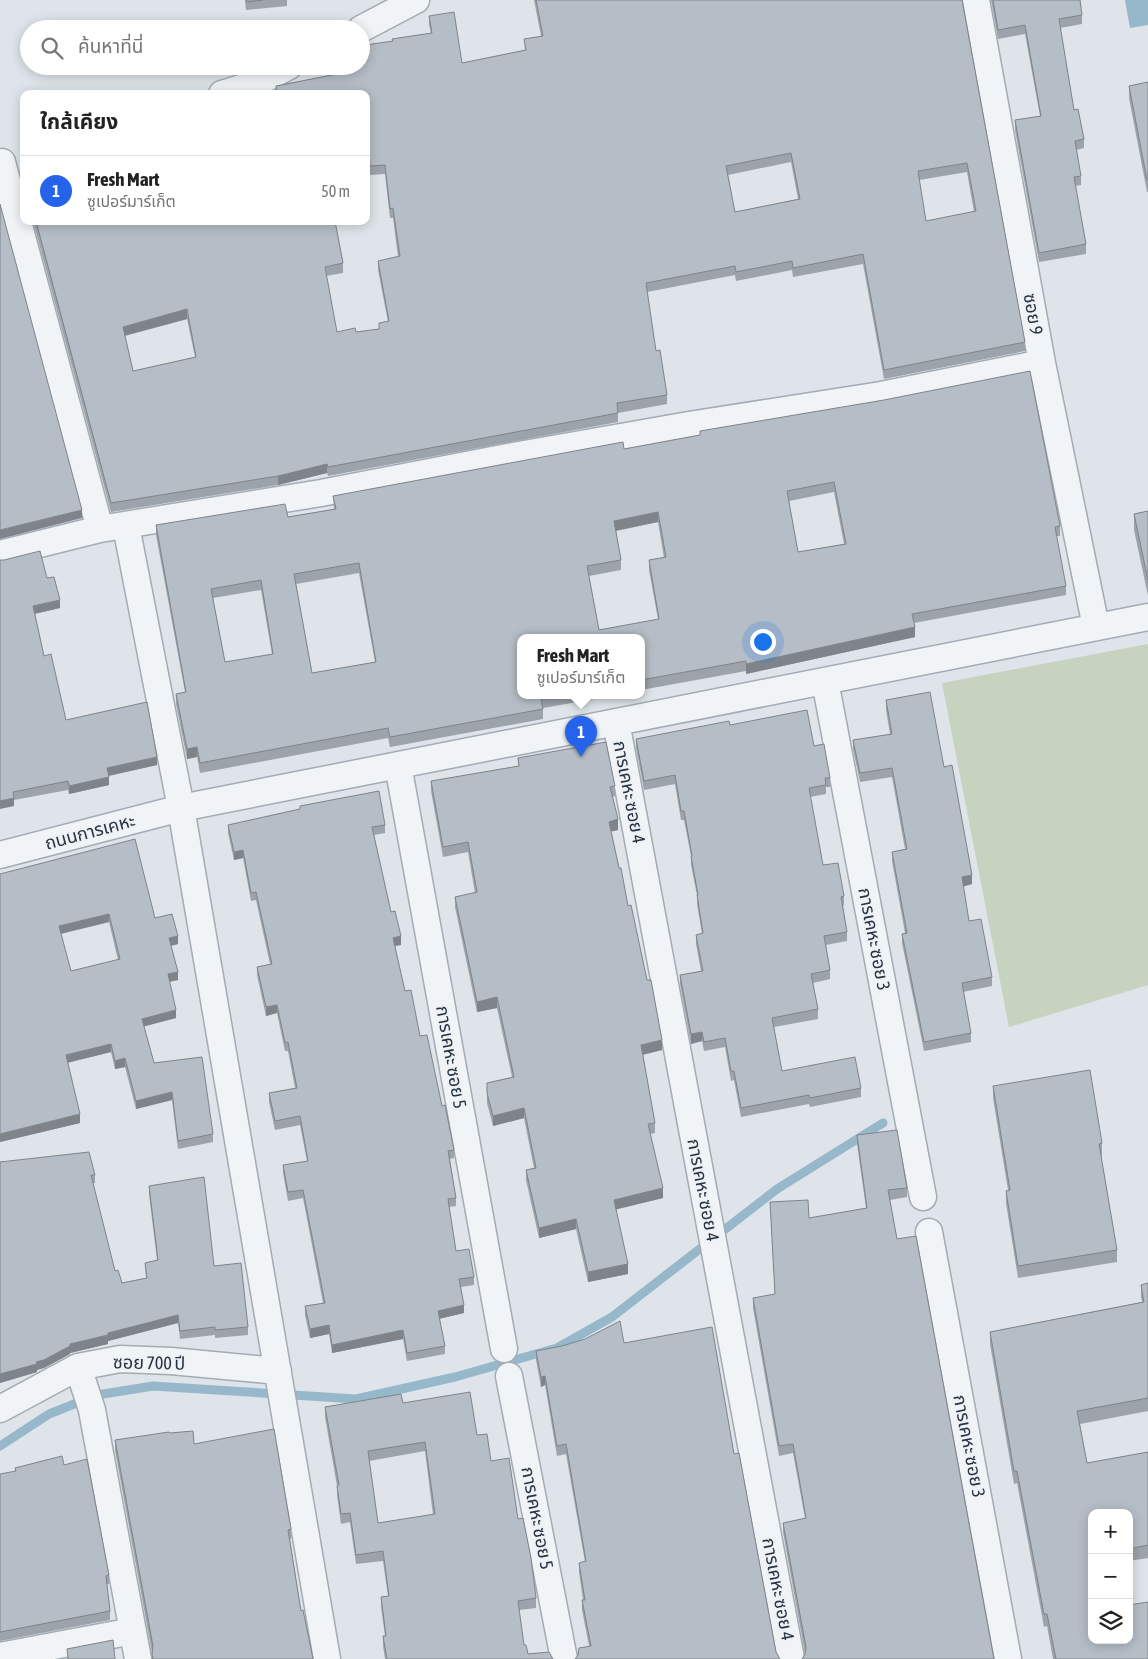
<!DOCTYPE html>
<html lang="th">
<head>
<meta charset="utf-8">
<style>
  :root { --surface:#fff; --page:#f2f2f2; --text:#222; --muted:#767676; --line:#e0e0e0; --accent:#2563eb }
  body { margin:0; font-family:"Asap Condensed","Noto Sans Thai",sans-serif; background:var(--page); color:var(--text) }
  .controls { position:absolute; right:15px; bottom:15px; display:grid; overflow:hidden; border-radius:10px; box-shadow:0 2px 12px #0003 }
  .controls button { width:45px; height:45px; display:grid; place-items:center; padding:0; border:0; border-bottom:1px solid var(--line); background:var(--surface); color:var(--text); font:25px sans-serif }
  .you { position:absolute; left:762px; top:641px; width:18px; height:18px; margin:-12px; border:4px solid #fff; border-radius:50%; background:#1a73e8; box-shadow:0 0 0 8px #1a73e833 }
  .badge { display:grid; place-items:center; width:32px; height:32px; border-radius:50%; background:var(--accent); color:#fff; font-size:16px; font-weight:700 }
  .pin { position:absolute; translate:-50% -41px; filter:drop-shadow(0 1px 2px #0008) }
  .pin::after { content:''; position:absolute; top:26px; width:18px; height:15px; background:inherit; clip-path:polygon(0 0,100% 0,50% 100%) }
  .popup { position:absolute; left:517px; top:634px; width:128px; height:65px; box-sizing:border-box; display:grid; place-content:center; border-radius:10px; background:var(--surface); filter:drop-shadow(0 1px 4px #0005); font-size:16px; white-space:nowrap; color:var(--muted) }
  .popup b { font-size:19px; color:var(--text) }
  .popup::after { content:''; position:absolute; left:50%; top:100%; margin-left:-10px; border:10px solid transparent; border-top-color:var(--surface) }
  .list { margin:0; padding:0; list-style:none }
  h2 { display:flex; justify-content:space-between; align-items:center; height:65px; margin:0; padding:0 20px; font-size:21px }
  h2 small { font-size:16px; font-weight:400; color:var(--muted) }
  .list li { display:grid; grid-template-columns:32px 1fr auto; gap:15px; align-items:center; box-sizing:border-box; height:70px; padding:0 20px; border-top:1px solid var(--line) }
  .list b { display:block; font-size:19px; white-space:nowrap }
  .list p { margin:0; font-size:16px; white-space:nowrap; color:var(--muted) }
  .list em { font-size:16px; font-style:normal; color:var(--muted) }
  .icon { flex:none; width:28px; height:28px; fill:none; stroke:currentColor; stroke-width:2; stroke-linecap:round; stroke-linejoin:round }
  .map { position:relative; flex:none; width:1148px; height:1659px; overflow:hidden }
  .search { position:absolute; background:var(--surface); box-shadow:0 2px 12px #0003; left:20px; top:20px; width:350px; height:55px; display:flex; align-items:center; gap:12px; box-sizing:border-box; padding:0 18px; border-radius:28px; color:var(--muted); font-size:19px }
  .panel { position:absolute; background:var(--surface); box-shadow:0 2px 12px #0003; left:20px; top:90px; width:350px; height:135px; border-radius:10px }
  .map>svg:first-child { display:block }
  .green { fill:#c6d3bf }
  .water { fill:#97b7cb }
  .lines { fill:none; stroke-linecap:round; stroke-linejoin:round }
  .stream { stroke:#97b7cb; stroke-width:9 }
  .minor-casing { stroke:#a3abb3; stroke-width:29 }
  .minor { stroke:#f1f4f7; stroke-width:26 }
  .wall { fill:#9ca3aa; fill-rule:evenodd }
  .shaded-wall { fill:#7f848b }
  .building { fill:#b5bdc6; stroke:#7f848b; fill-rule:evenodd }
  .labels { text-anchor:middle; stroke-width:4.5; stroke-linejoin:round; paint-order:stroke }
  .street-label { font-size:18px; fill:#263340; stroke:#eef2f6 }
</style>
</head>
<body>
<div class="map">
<svg width="1148" height="1659" viewBox="0 0 1148 1659">
  <rect width="100%" height="100%" fill="#dee4e9"/>
  <path class="green" d="M1148 644V985L1009 1027 942 683Z"/>
  <path class="water" d="M1125 0H1148V25L1130 28Z"/>
  <g class="lines">
    <path class="stream" d="M0 1446 49 1414 97 1395 153 1386 356 1399 455 1377 557 1348 612 1317 777 1189 883 1123"/>
    <defs>
      <path id="minor" d="M976 0 1042 363 1096 627
        M361 29 416 0
        M222 94 257 83 289 66
        M2 162 100 529
        M126 526 181 808 327 1659
        M0 554 100 529 321 493 508 457 689 425 881 395 1042 363
        M825 681 923 1197
        M616 722 791 1659
        M398 765 504 1349
        M0 855 181 808 1148 617
        M929 1232 1008 1659
        M78 1367 92 1410 138 1659
        M509 1376 564 1659
        M0 1409 78 1367 120 1359 171 1361 278 1371
        M0 1656 133 1631"/>
    </defs>
    <use href="#minor" class="minor-casing"/>
    <use href="#minor" class="minor"/>
  </g>
  <path class="wall" d="M245 0H287V6L246 10Z
    M534 0H962L1025 342V351L884 379 863 264 793 277 792 270 736 281 735 275 647 292 656 351 667 395V404L618 413V422L328 476 327 473 278 485 111 512 33 221H335L343 263V273L326 276 337 332H356L379 329 388 322 378 270V261L398 257 393 218H390L385 174 370 175 366 111V94H276V86L336 75 334 66H361L392 41V39L431 33 429 25V16L462 63 525 50 524 39 541 36ZM791 162 798 199 735 212 728 175ZM967 172 974 212 926 221 919 180ZM187 319 195 357 133 371 125 336Z
    M991 0H1080L1082 15V24L1060 28 1074 110 1084 139V148L1076 150 1081 176V185L1075 186 1086 244V254L1039 262 1015 130V120L1040 116 1025 34 998 39Z
    M1148 82V192H1147L1129 98V86Z
    M22 171H24V185L22 181Z
    M700 431 1060 526V536H1056L1066 586V595L914 623 915 637 746 674V671L641 690V638L521 696H611L543 708V719L390 747 388 738 200 773 197 757 187 759 176 704V694L185 692 156 535V525L288 517 334 509 333 496 624 449 700 435ZM834 492 844 544 798 552 789 501ZM658 522 664 558 649 560V570L658 619 599 630 589 576 621 570V560L616 531ZM359 573 375 662 312 673 296 584ZM261 590 272 654 225 662 213 598Z
    M1148 511V596L1134 530V514Z
    M0 560 47 578 60 608 35 614 44 656 66 720 157 765 109 776V785L69 794 68 790 14 800V806Z
    M886 700 944 767 972 884 963 886 969 921 992 977V986L963 992 971 1033V1042L924 1051 902 943V934L905 933 892 861V852L905 849 892 777 860 782 853 749V740L890 734 886 710Z
    M730 725 814 746 830 778V787H826V794L810 797 823 865 844 896V905L843 906 847 932V941L826 945 830 970V979L813 983 818 1009V1019L774 1027 782 1071 861 1088V1097L810 1107 809 1104 741 1117 734 1080 731 1081 725 1047 704 1051 702 1041 691 1044 680 984V975L701 971 696 944V935L702 934 697 904V895L691 865V856L684 820H681L675 784 644 790 636 748V739Z
    M518 758 615 786V796L613 797 618 830 611 831 628 906 662 1050 643 1055 655 1123V1133L650 1134 663 1198 616 1209 628 1274 588 1282 576 1229 539 1238 526 1180V1170L534 1168 524 1118 493 1126 487 1103V1083L512 1077 497 1008 477 1012 455 907V897L475 893 468 852 443 857 431 791V781L518 766Z
    M300 806 385 825V833L374 835 391 912 401 945 395 946 405 991 420 1036 442 1106 454 1150V1158L450 1159 456 1198V1206L449 1207 456 1251 474 1277V1285L461 1287 464 1313 439 1319 445 1346V1354L407 1361 403 1339 332 1353 329 1334 310 1338 305 1315V1306L323 1303 303 1198 288 1201 283 1173V1165L307 1161 300 1125 275 1130 269 1102V1093L295 1088 288 1051H285L277 1013 266 1016 257 975V967L270 964 256 900 251 901 243 858 234 860 228 833V825L300 809Z
    M0 874 155 918 178 944 171 946 178 980 169 982 176 1018 144 1026 154 1063 213 1134V1142L178 1149 172 1100 136 1109 125 1067 115 1069 111 1052 67 1063 80 1123 0 1142ZM109 922 118 960 71 971 61 934Z
    M993 1086 1102 1143V1156H1101L1117 1250V1262L1018 1278 1006 1203V1191L1008 1190 993 1098Z
    M857 1135 907 1188V1197L890 1200 897 1239 805 1654 783 1532V1523L805 1518 793 1453 779 1456 753 1308V1298L775 1295 770 1202 809 1218 866 1208 857 1144Z
    M0 1162 95 1175V1183H93L115 1271 122 1283 146 1278 145 1263 157 1260 149 1194V1186L214 1266 248 1327V1335L215 1338V1335L180 1339 178 1323 108 1341V1344L70 1353V1354L44 1368 37 1370V1372L0 1383Z
    M1148 1283V1411L1080 1424 1087 1463 1148 1452V1558L1129 1561V1513H1092V1640L1148 1659H1053L1047 1626 1044 1627 1017 1483 1014 1484 990 1344V1332L1142 1302 1141 1297V1285Z
    M624 1343 734 1454 776 1652 589 1646 582 1610V1600H583L579 1572V1563L585 1562 566 1454 557 1456 545 1385 541 1387 536 1360V1351Z
    M403 1403 477 1435 491 1461 518 1519 536 1598V1608L519 1610 524 1645 528 1654 553 1659H385L383 1646V1636H385L381 1607V1597L388 1596 383 1561 356 1564 350 1522 341 1524 337 1495V1486L325 1417V1407ZM425 1451 433 1515 378 1523 369 1461Z
    M170 1433 194 1444 291 1529V1539H290L301 1611 313 1659H152V1653L115 1450V1440Z
    M64 1465 109 1575V1584H107L110 1611V1620L0 1641V1474L15 1472V1468Z"/>
  <path class="shaded-wall" d="M187 309V319L123 336V327Z
    M327 464V473L278 485V476Z
    M82 510V518L0 539V530Z
    M658 512V522L614 531V521Z
    M60 600V608L33 614V606Z
    M915 627V637L746 674V664Z
    M197 747V757L187 759V749Z
    M157 757V765L107 776V768Z
    M109 777V785L69 794V786Z
    M14 798V806L0 809V801Z
    M618 819V830L609 832V822Z
    M243 850V858L234 860V852Z
    M972 875V884L962 887V877Z
    M109 914V922L59 934V926Z
    M178 936V944L169 946V938Z
    M401 936V945L393 946V938Z
    M178 972V980L168 982V974Z
    M497 997V1008L477 1012V1002Z
    M277 1005V1013L266 1016V1007Z
    M176 1010V1018L142 1027V1019Z
    M702 1032V1041L691 1044V1034Z
    M662 1040V1050L641 1055V1045Z
    M111 1044V1052L66 1063V1055Z
    M125 1058V1067L115 1069V1061Z
    M172 1092V1100L136 1109V1101Z
    M524 1108V1118L493 1126V1116Z
    M80 1114V1123L0 1142V1134Z
    M663 1188V1198L614 1210V1200Z
    M576 1219V1229L539 1238V1228Z
    M628 1264V1274L588 1282V1272Z
    M464 1305V1313L438 1319V1311Z
    M178 1315V1323L108 1341V1344L70 1353V1354L44 1368 37 1370V1372L0 1383V1374L36 1362 70 1344 108 1333Z
    M329 1325V1334L310 1338V1329Z
    M403 1330V1339L332 1353V1345Z
    M545 1376V1385L541 1387V1377Z"/>
  <path class="building" d="M246 0H263L246 2Z
    M536 0H962L1025 342 884 370 863 254 793 268 792 261 736 272 735 266 646 283 656 351 660 350 667 395 617 403 618 413 328 467 327 464 278 476 111 503 36 221H335L343 263 325 267 337 332 355 328 356 332 379 329V323L389 321 378 261 400 256 393 208 390 209 385 165 370 166 366 94H277L276 86 337 74 336 66H361V48L366 47 365 45 393 41 392 39 432 33 429 16 454 12 462 63 526 50 524 39 543 36ZM791 153 800 199 735 212 726 166ZM967 163 976 211 926 221 918 171ZM187 309 196 357 133 371 123 327Z
    M993 0H1080L1082 15 1059 19 1074 110 1078 109 1084 139 1075 141 1081 176 1074 177 1086 244 1039 253 1015 120 1041 116 1025 25 998 30Z
    M1148 82V179L1147 180 1129 86Z
    M0 204 82 510 0 530Z
    M1030 371 1060 526 1055 527 1066 586 912 614 915 627 746 664V661L641 680V638H521V696H557L541 699 543 709 390 737 388 728 200 763 197 747 187 749 176 694 186 692 156 525 285 504 288 517 336 509 333 496 623 442 624 449 700 435V431L884 400ZM834 482 846 544 798 552 787 491ZM658 512 666 557 649 560 659 619 599 630 587 566 621 560 614 521ZM359 563 376 662 312 673 294 574ZM261 580 273 654 225 662 211 589Z
    M1148 511V580L1134 514Z
    M40 551 47 578 54 577 60 600 33 606 44 656 51 654 66 720 147 702 157 757 107 768 109 777 69 786 68 781 13 792 14 798 0 801V560H4Z
    M930 692 944 767 952 765 972 875 962 877 969 921 981 919 992 977 962 983 971 1033 924 1042 902 934 907 933 892 852 907 849 892 768 860 773 853 740 892 734 886 700Z
    M807 710 814 746 824 744 830 778H825L826 785 809 788 823 865 838 863 844 896 841 897 847 932 824 936 830 970 811 974 818 1009 772 1018 782 1071 855 1057 861 1088 810 1098 809 1095 741 1108 734 1071H731L725 1038 704 1042 702 1032 691 1034 680 975 703 971 696 935 703 933 697 895H698L691 856H692L684 811H681L675 775 644 781 636 739 729 721 730 725Z
    M606 742 615 786 610 787 618 819 609 822 619 868H621L628 906 631 905 647 980H651L662 1040 641 1045 655 1123 648 1124 663 1188 614 1200 628 1264 588 1272 576 1219 539 1228 526 1170 536 1168 524 1108 493 1116 487 1093V1083L514 1077 497 997 477 1002 455 897 477 892 468 842 443 847 431 781 519 766 518 758Z
    M379 791 385 825 372 827 391 912 395 911 401 936 393 938 405 991 411 990 420 1036 427 1035 442 1106 445 1105 454 1150 448 1151 456 1198 448 1199 456 1251 469 1249 474 1277 459 1279 464 1305 438 1311 445 1346 407 1353 403 1330 332 1345 329 1325 310 1329 305 1306 325 1303 303 1190 288 1192 283 1165 308 1161 300 1116 275 1121 269 1093 297 1088 288 1042 285 1043 277 1005 266 1007 257 967 272 964 256 892 251 893 243 850 234 852 228 825 300 809V806Z
    M135 839 155 918 172 914 178 936 169 938 178 972 168 974 176 1010 142 1019 154 1063 202 1057 213 1134 178 1141 172 1092 136 1101 125 1058 115 1061 111 1044 66 1055 80 1114 0 1134V874ZM109 914 120 959 71 971 59 926Z
    M1090 1070 1102 1143 1099 1144 1117 1250 1018 1266 1006 1191 1010 1190 993 1086Z
    M897 1130 907 1188 888 1190 897 1239 916 1236 994 1659H802L805 1654 806 1647 783 1523 806 1518 793 1444 779 1446 753 1298 775 1294 770 1202 808 1200 809 1218 867 1208 857 1135Z
    M89 1152 95 1175H91L115 1271 118 1270 122 1283 147 1278 145 1263 158 1260 149 1186 204 1177 214 1266 241 1263 248 1327 215 1330V1327L180 1331 178 1315 108 1333V1335L70 1344V1346L44 1360 36 1362 37 1364 0 1374V1162Z
    M1148 1283V1398L1077 1411 1087 1463 1148 1452V1545L1129 1549V1513H1092V1640H1129V1605L1148 1602V1659H1056L1047 1614H1044L1017 1471H1014L990 1332 1144 1302 1141 1285Z
    M620 1321 624 1343 712 1327 734 1454 739 1453 776 1652 780 1659H575L578 1655 579 1648 591 1646 582 1600H585L579 1563 586 1561 566 1444 557 1446 545 1376 541 1377 536 1351 562 1346 585 1339Z
    M470 1392 477 1435 487 1434 491 1461 509 1458 518 1519 523 1518 531 1558 536 1598 518 1601 524 1645H526L528 1654 549 1652 553 1659H387L383 1636H386L381 1597 389 1596 383 1551 356 1555 350 1513 341 1514 337 1486 339 1485 325 1407 401 1394 403 1403ZM425 1442 435 1514 378 1523 368 1451Z
    M274 1429 291 1529 288 1530 301 1611 303 1610 313 1659H153L152 1654 153 1646 115 1440 169 1432 170 1433 193 1431 194 1444Z
    M62 1456 64 1465 87 1459 109 1575 106 1576 110 1611 0 1632V1474L16 1471 15 1468Z
    M113 1640 115 1659H68L67 1649Z"/>
  <g class="labels">
    <g class="street-label">
      <text transform="translate(1033 314) rotate(80)" y="6">ซอย 9</text>
      <text transform="translate(629 792) rotate(79)" y="6">การเคหะ ซอย 4</text>
      <text transform="translate(90 832) rotate(-15)" y="6">ถนนการเคหะ</text>
      <text transform="translate(874 939) rotate(79)" y="6">การเคหะ ซอย 3</text>
      <text transform="translate(451 1057) rotate(80)" y="6">การเคหะ ซอย 5</text>
      <text transform="translate(703 1190) rotate(79)" y="6">การเคหะ ซอย 4</text>
      <text transform="translate(149 1363) rotate(1)" y="6">ซอย 700 ปี</text>
      <text transform="translate(969 1446) rotate(79)" y="6">การเคหะ ซอย 3</text>
      <text transform="translate(537 1518) rotate(79)" y="6">การเคหะ ซอย 5</text>
      <text transform="translate(778 1589) rotate(79)" y="6">การเคหะ ซอย 4</text>
    </g>
  </g>
</svg>
<div class="controls">
<button>+</button>
<button>−</button>
<button><svg class="icon" aria-label="layers" viewBox="0 0 24 24"><path d="M12 4l9 5-9 5-9-5zM3 14l9 5 9-5"/></svg></button>
</div>
<div class="you"></div>
<div class="pin badge" style="left:581px;top:757px">1</div>
<div class="popup"><b>Fresh Mart</b>ซูเปอร์มาร์เก็ต</div>
<div class="search"><svg class="icon" aria-label="search" viewBox="0 0 24 24"><circle cx="10" cy="10" r="6"/><path d="M15 15l6 6"/></svg>ค้นหาที่นี่</div>
<section class="panel">
<h2>ใกล้เคียง<small></small></h2>
<ul class="list">
<li><span class="badge">1</span><div><b>Fresh Mart</b><p>ซูเปอร์มาร์เก็ต</p></div><em>50 m</em></li>
</ul>
</section>
</div>
</body>
</html>
